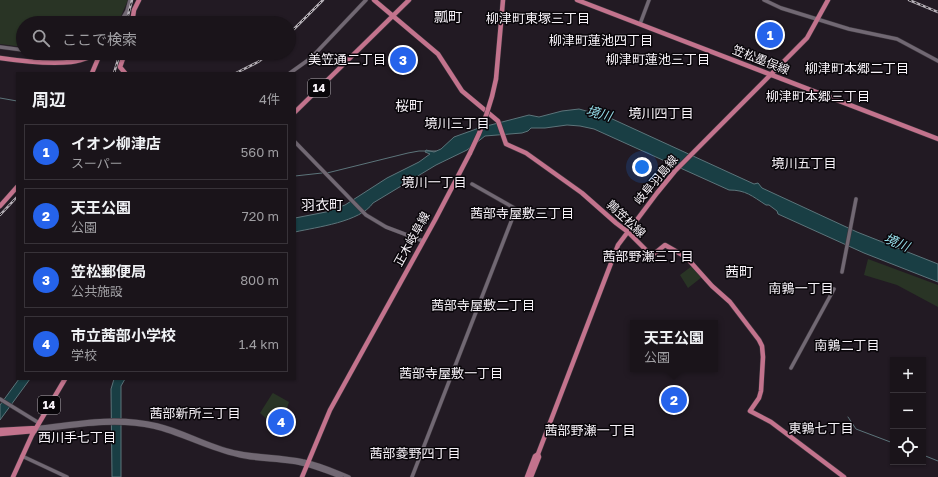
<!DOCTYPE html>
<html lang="ja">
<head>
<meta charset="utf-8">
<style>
  :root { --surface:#1a141a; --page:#272127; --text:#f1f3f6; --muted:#9f9ea2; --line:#383339; --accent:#2563eb }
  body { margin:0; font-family:"Golos Text","Noto Sans JP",sans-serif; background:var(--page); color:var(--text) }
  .controls { position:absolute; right:12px; bottom:12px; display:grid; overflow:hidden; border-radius:0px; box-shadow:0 1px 3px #0004 }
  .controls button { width:36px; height:36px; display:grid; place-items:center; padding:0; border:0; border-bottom:1px solid var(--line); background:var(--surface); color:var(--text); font:20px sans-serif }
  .you { position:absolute; left:642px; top:167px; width:14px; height:14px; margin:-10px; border:3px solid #fff; border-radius:50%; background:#1a73e8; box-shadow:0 0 0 6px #1a73e833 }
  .badge { display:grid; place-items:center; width:26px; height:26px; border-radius:50%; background:var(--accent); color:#fff; font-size:13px; font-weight:700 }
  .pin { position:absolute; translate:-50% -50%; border:2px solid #fff; box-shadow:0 1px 4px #0006 }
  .popup { position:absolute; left:630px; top:320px; width:88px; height:52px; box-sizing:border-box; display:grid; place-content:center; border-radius:0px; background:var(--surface); filter:drop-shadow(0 1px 3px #0005); font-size:13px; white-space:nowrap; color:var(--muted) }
  .popup b { font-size:15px; color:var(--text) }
  .popup::after { content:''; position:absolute; left:50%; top:100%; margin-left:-8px; border:8px solid transparent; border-top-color:var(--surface) }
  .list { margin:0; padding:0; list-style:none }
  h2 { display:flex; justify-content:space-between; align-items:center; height:52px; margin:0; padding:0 16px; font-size:17px }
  h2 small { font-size:13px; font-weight:400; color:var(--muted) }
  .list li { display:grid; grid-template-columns:26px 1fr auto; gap:12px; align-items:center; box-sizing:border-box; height:56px; margin:0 8px 8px; padding:0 8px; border:1px solid var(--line); border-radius:0px }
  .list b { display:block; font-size:15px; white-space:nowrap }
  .list p { margin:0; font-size:13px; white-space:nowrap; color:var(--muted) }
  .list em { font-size:13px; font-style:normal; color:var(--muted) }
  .icon { flex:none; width:22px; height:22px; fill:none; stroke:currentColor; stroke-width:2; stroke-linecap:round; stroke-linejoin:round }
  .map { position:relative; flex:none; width:938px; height:477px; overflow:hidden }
  .search { position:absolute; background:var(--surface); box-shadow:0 1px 3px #0004; left:16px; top:16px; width:280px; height:44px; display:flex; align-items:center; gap:10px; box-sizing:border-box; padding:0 14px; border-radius:22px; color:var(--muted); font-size:15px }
  .panel { position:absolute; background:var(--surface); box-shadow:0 1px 3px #0004; left:16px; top:72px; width:280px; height:308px; border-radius:0px }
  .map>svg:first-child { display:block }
  .green { fill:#293425 }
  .water { fill:#193e44; stroke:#5c747a }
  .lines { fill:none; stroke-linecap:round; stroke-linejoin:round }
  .stream { stroke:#5c747a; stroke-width:1 }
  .minor-casing { stroke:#3a343b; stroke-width:4.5 }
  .major-casing { stroke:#3a343b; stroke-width:5.5 }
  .minor { stroke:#716873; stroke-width:3.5 }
  .major { stroke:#c3738d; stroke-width:4.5 }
  .rail-casing { stroke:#b7b1b8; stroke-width:2.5 }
  .rail { stroke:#09060a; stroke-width:1; stroke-dasharray:3; stroke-linecap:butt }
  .major-bridge-casing { stroke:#3a343b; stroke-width:5.5; stroke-linecap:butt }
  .major-bridge { stroke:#c3738d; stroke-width:4.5 }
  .labels { text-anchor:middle; stroke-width:3; stroke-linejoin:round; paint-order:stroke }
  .shield { fill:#09060a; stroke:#b0abb1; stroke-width:1 }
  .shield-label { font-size:11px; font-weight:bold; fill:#f7f2f8 }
  .street-label { font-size:12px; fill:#f7f2f8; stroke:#09060a }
  .neighbourhood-label { font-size:13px; fill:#f7f2f8; stroke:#09060a }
  .water-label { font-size:13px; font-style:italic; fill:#95dce8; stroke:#09060a }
  .quarter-label { font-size:14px; fill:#f7f2f8; stroke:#09060a }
</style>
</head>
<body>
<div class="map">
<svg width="938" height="477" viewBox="0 0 938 477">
  <rect width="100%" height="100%" fill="#221a23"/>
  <path class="green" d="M0 0H128L118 23H23V47L0 44Z
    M868 259 938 285V307L897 285 864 275Z
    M692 266 702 277 688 288 680 275Z
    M273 393 289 402 286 411 290 414 278 429 260 413 272 394Z"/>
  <path class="water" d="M579 109 608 117 754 184 758 183 762 188 857 232 938 264V282L864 253 778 214 777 211 769 205H766C752 196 746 190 729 190L594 129 580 126 567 125 545 128H531L528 131 522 133 485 136 467 150 436 165 373 203C360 222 317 227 295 232V218L326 212 345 205 387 178 419 162 430 154 425 152 426 150 434 152 441 149 454 137 479 128 529 115 539 117 562 111Z
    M19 379H30L0 420V405Z
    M114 379H125L121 386V477H112L111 389Z"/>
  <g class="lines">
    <path class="stream" d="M0 98 17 101
      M327 173 408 153 419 151H436
      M295 176 322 173
      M848 417 856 429 893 443
      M923 455 938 461"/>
    <defs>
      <path id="minor" d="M764 0 781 8 849 29 897 39 938 61
        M120 23 127 11 130 0
        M640 24 649 0
        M0 47 23 50
        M68 53H73
        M290 73 311 58 366 0
        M295 142 366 215 386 227 423 241
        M842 272 856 199
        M791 368 834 289
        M0 399 39 423
        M36 428C76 423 116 415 157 425 183 431 207 446 234 452 257 457 280 456 303 461 319 464 334 471 349 477
        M34 431C74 426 114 418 154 427 183 434 209 449 237 455 255 460 274 459 292 462 309 464 325 471 341 477
        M22 456 67 477
        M412 477 516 209 472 184"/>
      <path id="major" d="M374 0 438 54 462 91 498 121 506 144 526 153 582 193 616 223 628 232 650 254H654L665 245 686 257 712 286 730 302 759 340 762 346 763 357 761 391 759 398 750 411 771 422 844 477
        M577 0 938 139
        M132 23 134 10 139 0
        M125 53 120 67 125 73
        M0 58C20 61 51 64 71 62 82 61 92 56 101 53
        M92 73 100 54
        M496 79 503 0
        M295 112 409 0
        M0 206 17 187
        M0 430 36 428
        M0 434 34 431
        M13 477 32 435 65 379
        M302 477 330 410 435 220 470 153
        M527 477 535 456 538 454 618 245 657 193 675 171 807 38 828 0
        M531 477 539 457 538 454"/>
    </defs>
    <use href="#minor" class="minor-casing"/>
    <use href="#major" class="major-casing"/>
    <use href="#minor" class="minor"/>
    <use href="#major" class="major"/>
    <defs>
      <path id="rail" d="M909 0 938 12
        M126 23 132 0
        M289 34 323 0
        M114 73 120 53
        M236 73 258 62 270 53
        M0 215 17 197"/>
    </defs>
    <use href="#rail" class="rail-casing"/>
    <use href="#rail" class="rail"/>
    <defs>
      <path id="major-bridge" d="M470 153C482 129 491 106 496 79"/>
    </defs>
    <use href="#major-bridge" class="major-bridge-casing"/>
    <use href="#major-bridge" class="major-bridge"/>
  </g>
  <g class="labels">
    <g class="shield">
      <rect x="308" y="79" width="22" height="18" rx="3"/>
      <rect x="38" y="396" width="22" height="18" rx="3"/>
    </g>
    <g class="shield-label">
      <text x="319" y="92">14</text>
      <text x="49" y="409">14</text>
    </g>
    <g class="street-label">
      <text transform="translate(761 60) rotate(21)" y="4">笠松墨俣線</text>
      <text transform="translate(656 180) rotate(-50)" y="4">岐阜羽島線</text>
      <text transform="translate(626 219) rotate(43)" y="4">鶉笠松線</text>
      <text transform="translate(412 239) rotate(-61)" y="4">正木岐阜線</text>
    </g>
    <g class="neighbourhood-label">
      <text x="538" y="23">柳津町東塚三丁目</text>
      <text x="601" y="45">柳津町蓮池四丁目</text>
      <text x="347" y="64">美笠通二丁目</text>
      <text x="658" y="64">柳津町蓮池三丁目</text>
      <text x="857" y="73">柳津町本郷二丁目</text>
      <text x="818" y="101">柳津町本郷三丁目</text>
      <text x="661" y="118">境川四丁目</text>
      <text x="457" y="128">境川三丁目</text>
      <text x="804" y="168">境川五丁目</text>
      <text x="434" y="187">境川一丁目</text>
      <text x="522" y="218">茜部寺屋敷三丁目</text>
      <text x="648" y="261">茜部野瀬三丁目</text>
      <text x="801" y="293">南鶉一丁目</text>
      <text x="483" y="310">茜部寺屋敷二丁目</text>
      <text x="847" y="350">南鶉二丁目</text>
      <text x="451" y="378">茜部寺屋敷一丁目</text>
      <text x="195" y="418">茜部新所三丁目</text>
      <text x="821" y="433">東鶉七丁目</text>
      <text x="590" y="435">茜部野瀬一丁目</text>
      <text x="77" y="442">西川手七丁目</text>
      <text x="415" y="458">茜部菱野四丁目</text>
    </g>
    <g class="water-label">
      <text transform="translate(599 113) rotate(15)" y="5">境川</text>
      <text transform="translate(897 242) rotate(23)" y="5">境川</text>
    </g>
    <g class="quarter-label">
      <text x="448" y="22">瓢町</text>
      <text x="409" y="111">桜町</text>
      <text x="322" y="210">羽衣町</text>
      <text x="739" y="277">茜町</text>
    </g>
  </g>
</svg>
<div class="controls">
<button>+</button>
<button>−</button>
<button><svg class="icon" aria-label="locate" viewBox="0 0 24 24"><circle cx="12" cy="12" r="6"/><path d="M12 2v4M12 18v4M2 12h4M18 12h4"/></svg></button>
</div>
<div class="you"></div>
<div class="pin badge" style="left:770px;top:35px">1</div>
<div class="pin badge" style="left:674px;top:400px">2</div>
<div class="popup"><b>天王公園</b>公園</div>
<div class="pin badge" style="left:403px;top:60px">3</div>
<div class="pin badge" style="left:281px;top:422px">4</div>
<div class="search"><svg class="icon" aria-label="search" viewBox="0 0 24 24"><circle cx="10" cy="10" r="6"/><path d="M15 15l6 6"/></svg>ここで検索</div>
<section class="panel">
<h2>周辺<small>4件</small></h2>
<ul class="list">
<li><span class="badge">1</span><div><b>イオン柳津店</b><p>スーパー</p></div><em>560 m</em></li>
<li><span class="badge">2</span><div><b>天王公園</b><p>公園</p></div><em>720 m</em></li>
<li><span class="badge">3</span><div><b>笠松郵便局</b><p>公共施設</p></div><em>800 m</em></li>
<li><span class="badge">4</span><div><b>市立茜部小学校</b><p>学校</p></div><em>1.4 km</em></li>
</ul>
</section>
</div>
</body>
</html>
